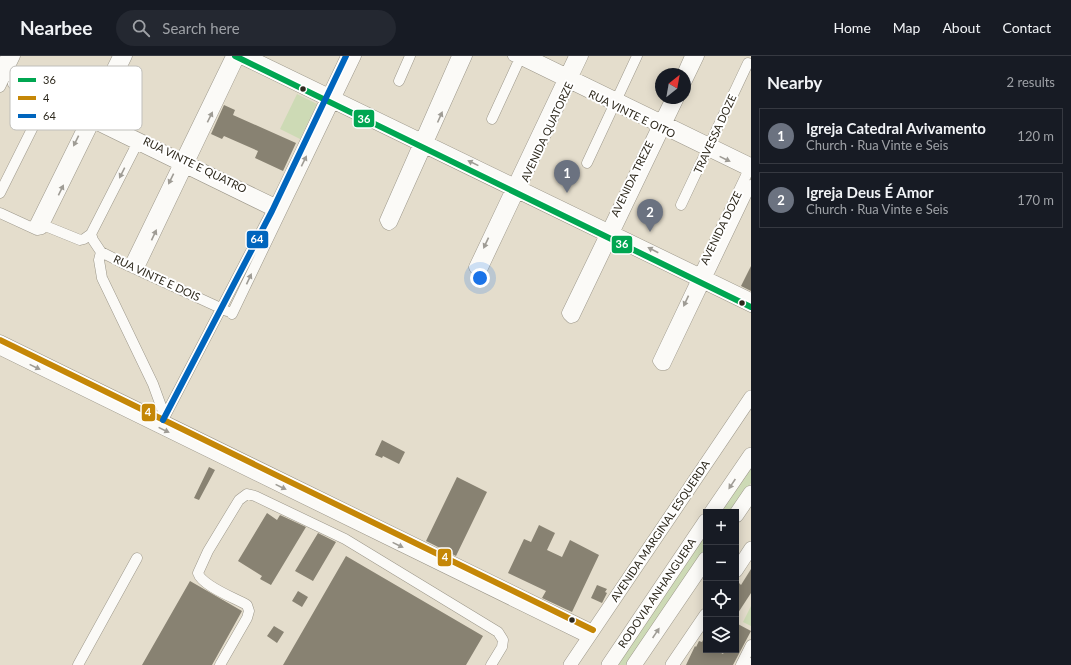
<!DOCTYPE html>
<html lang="en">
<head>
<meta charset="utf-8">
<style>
  :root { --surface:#171b24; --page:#242831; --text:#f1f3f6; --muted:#9ea1a6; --line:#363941; --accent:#6e685a }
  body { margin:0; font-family:Lato,sans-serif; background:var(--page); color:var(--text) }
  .controls { position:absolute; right:12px; bottom:12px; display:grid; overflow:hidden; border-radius:0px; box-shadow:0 2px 10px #0003 }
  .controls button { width:36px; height:36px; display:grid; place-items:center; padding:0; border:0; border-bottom:1px solid var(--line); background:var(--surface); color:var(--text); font:20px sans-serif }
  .compass { position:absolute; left:655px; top:12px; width:36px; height:36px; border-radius:50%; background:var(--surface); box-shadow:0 2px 10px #0003; rotate:31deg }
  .you { position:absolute; left:480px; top:222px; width:14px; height:14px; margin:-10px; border:3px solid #fff; border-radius:50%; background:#1a73e8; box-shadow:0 0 0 6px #1a73e833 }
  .badge { display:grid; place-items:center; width:26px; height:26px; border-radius:50%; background:var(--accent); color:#fff; font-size:13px; font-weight:700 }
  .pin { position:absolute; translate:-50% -33px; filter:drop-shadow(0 1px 2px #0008) }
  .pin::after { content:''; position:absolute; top:21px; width:14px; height:12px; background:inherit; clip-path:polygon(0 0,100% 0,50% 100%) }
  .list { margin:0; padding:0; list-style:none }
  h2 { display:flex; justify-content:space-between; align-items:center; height:52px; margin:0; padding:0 16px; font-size:17px }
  h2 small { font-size:13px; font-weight:400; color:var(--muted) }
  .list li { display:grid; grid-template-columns:26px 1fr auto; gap:12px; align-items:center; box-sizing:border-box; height:56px; margin:0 8px 8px; padding:0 8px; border:1px solid var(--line); border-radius:0px }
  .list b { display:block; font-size:15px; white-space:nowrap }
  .list p { margin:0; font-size:13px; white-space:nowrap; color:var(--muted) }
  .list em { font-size:13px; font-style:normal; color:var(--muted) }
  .icon { flex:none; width:22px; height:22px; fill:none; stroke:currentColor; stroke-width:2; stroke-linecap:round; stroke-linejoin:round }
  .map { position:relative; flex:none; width:751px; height:609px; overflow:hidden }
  header { display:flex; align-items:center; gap:24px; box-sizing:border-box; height:56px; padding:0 20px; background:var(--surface); border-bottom:1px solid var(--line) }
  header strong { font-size:19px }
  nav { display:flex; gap:22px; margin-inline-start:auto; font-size:14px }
  .search { width:280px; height:36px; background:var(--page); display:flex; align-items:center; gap:10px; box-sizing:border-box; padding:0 14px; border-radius:22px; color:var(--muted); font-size:15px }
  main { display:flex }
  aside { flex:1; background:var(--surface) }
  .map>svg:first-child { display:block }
  .green { fill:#cddab5 }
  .building { fill:#888272 }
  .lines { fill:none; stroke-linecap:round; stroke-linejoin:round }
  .minor-casing { stroke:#9c978a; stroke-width:11 }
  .major-casing { stroke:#9c978a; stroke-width:14 }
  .highway-casing { stroke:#9c978a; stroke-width:16 }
  .minor { stroke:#fbfaf7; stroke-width:10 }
  .major { stroke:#fbfaf7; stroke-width:13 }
  .highway { stroke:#fbfaf7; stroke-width:15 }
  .bus-1-casing { stroke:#fff; stroke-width:9 }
  .bus-2-casing { stroke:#fff; stroke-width:9 }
  .bus-3-casing { stroke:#fff; stroke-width:9 }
  .bus-1 { stroke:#00a651; stroke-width:6 }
  .bus-2 { stroke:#c58707; stroke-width:6 }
  .bus-3 { stroke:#0065bd; stroke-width:6 }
  .oneway { fill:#9f9c95 }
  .bus-dot { fill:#2e291d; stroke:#fff; stroke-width:1.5 }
  .labels { text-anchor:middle; stroke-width:4; stroke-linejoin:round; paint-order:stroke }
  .street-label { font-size:11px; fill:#2e291d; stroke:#fff }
  .key { fill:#fff; stroke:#c0bfbb; stroke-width:1 }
  .key-label { font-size:11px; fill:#2e291d }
  .line-badge { stroke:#fff; stroke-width:1.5 }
  .badge-label { font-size:11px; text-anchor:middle; font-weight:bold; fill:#fff }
</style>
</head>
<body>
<header>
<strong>Nearbee</strong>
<div class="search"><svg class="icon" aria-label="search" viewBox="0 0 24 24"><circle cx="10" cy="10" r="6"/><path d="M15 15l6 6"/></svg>Search here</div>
<nav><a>Home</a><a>Map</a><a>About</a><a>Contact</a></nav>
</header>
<main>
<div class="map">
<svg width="751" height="609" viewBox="0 0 751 609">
  <rect width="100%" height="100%" fill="#e4ddcc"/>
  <path class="green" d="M297 38 317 48 300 83 280 73Z
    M751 407V427L731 456H718Z
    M706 474V493L628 609H614Z
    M751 550V570L743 566Z"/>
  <path class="building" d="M224 49 235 54 233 59 296 87 283 115 255 102 258 95 224 80 222 83 211 78Z
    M751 210V235L741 230Z
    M382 384 405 396 399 408 383 400 382 402 375 399Z
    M209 411 215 414 199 444 194 442Z
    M457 421 487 436 456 500 426 485Z
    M267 457 277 464 280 459 306 471 271 529 260 523 262 520 238 505Z
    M539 469 555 477 547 494 562 501 570 484 599 499 572 556 542 542 546 535 508 517 524 483 531 486Z
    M318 477 336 486 313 525 295 515Z
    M346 500 483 580 466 609H283Z
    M751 513V537L736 560V531L739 527 741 529Z
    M190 525 242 555 212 609H142Z
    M597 529 607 533 605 536 607 537 602 547 591 542Z
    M298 535 308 541 302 551 292 545Z
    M736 567 751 575 733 609H686L695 590 696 591 699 585 702 586 706 578V594H716L723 598 725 594H736Z
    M274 570 284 576 277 587 267 580Z"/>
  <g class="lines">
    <defs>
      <path id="minor" d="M235 0 751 251
        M251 0 751 242
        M457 0 385 164 387 168 389 169 392 167 467 0
        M513 0 751 116
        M531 0 751 107
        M574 0 474 211 475 213 479 215 482 214 583 0
        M0 13 6 0
        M0 15 282 151
        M682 18 690 0
        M399 25 410 0
        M13 28 279 158
        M685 29 699 0
        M0 31 15 0
        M671 42 567 257 568 259 571 262 574 261 679 42
        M492 63 521 0
        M587 107 637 0
        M751 109 658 305 661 309H665L751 129
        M0 137 46 45
        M681 149 748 7
        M0 157 37 174 42 173 127 0
        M38 167 80 184 84 183 91 178 139 84
        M33 172 118 0
        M91 178 93 184 101 196 129 210 227 255
        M101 196 99 204 102 222 153 328 165 361
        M129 210 231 0
        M138 214 240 0
        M232 258 356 0
        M0 284 593 574
        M0 294 588 582
        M163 364 272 155 346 0
        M78 609 137 502
        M220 609 247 562 249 555 247 549C235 542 202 530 198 517L208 495 239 444 247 438 255 440 345 483 498 576 503 584 502 591 491 609
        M741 609 751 589
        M750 609 751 607"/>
      <path id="major" d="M736 515 751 492
        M570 609 751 341
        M672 609 706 559"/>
      <path id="highway" d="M712 456 751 399
        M736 459 751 437
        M609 609 706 465
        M634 609 706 503"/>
    </defs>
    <use href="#minor" class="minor-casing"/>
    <use href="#major" class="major-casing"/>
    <use href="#highway" class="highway-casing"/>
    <use href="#minor" class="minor"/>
    <use href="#major" class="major"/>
    <use href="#highway" class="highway"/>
    <defs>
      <path id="bus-1" d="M235 0 751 251"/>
      <path id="bus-2" d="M0 284 593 574"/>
      <path id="bus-3" d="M163 364 272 155 346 0"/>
    </defs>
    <use href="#bus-1" class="bus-1-casing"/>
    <use href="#bus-2" class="bus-2-casing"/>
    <use href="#bus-3" class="bus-3-casing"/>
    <use href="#bus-1" class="bus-1"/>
    <use href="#bus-2" class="bus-2"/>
    <use href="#bus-3" class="bus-3"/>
  </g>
  <defs><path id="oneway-solid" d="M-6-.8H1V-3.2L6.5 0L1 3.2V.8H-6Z"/></defs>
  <g class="oneway">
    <use href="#oneway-solid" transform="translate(210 61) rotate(-64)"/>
    <use href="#oneway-solid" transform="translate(440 61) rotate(-66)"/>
    <use href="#oneway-solid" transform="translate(76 85) rotate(116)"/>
    <use href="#oneway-solid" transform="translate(725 103) rotate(26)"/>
    <use href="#oneway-solid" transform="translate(304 105) rotate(-64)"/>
    <use href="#oneway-solid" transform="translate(473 107) rotate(-154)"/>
    <use href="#oneway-solid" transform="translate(122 117) rotate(117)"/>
    <use href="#oneway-solid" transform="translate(171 123) rotate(116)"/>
    <use href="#oneway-solid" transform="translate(61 134) rotate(-64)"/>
    <use href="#oneway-solid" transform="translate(154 179) rotate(-65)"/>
    <use href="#oneway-solid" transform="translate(486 187) rotate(115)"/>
    <use href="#oneway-solid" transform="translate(653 194) rotate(-153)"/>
    <use href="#oneway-solid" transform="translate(249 223) rotate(-65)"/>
    <use href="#oneway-solid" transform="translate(686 245) rotate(115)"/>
    <use href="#oneway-solid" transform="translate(35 311) rotate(26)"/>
    <use href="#oneway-solid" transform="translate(164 374) rotate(26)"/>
    <use href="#oneway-solid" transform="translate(732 428) rotate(124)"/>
    <use href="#oneway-solid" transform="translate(281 431) rotate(26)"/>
    <use href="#oneway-solid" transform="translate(398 489) rotate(26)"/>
    <use href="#oneway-solid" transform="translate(656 577) rotate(-56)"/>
  </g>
  <g class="bus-dot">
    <circle cx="303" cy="33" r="3.5"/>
    <circle cx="742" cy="247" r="3.5"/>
    <circle cx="572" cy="564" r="3.5"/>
  </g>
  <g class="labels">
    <g class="street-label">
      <text transform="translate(632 58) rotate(26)" y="4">RUA VINTE E OITO</text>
      <text transform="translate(547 76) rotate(-65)" y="4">AVENIDA QUATORZE</text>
      <text transform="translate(715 78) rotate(-65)" y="4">TRAVESSA DOZE</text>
      <text transform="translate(195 109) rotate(26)" y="4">RUA VINTE E QUATRO</text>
      <text transform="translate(632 123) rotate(-64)" y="4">AVENIDA TREZE</text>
      <text transform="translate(721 172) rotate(-64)" y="4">AVENIDA DOZE</text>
      <text transform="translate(157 222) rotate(25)" y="4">RUA VINTE E DOIS</text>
      <text transform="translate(660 475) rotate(-56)" y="4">AVENIDA MARGINAL ESQUERDA</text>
      <text transform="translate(657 537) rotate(-56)" y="4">RODOVIA ANHANGUERA</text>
    </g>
  </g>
  <rect x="10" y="10" width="132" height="64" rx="6" class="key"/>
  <rect x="18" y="22" width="18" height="4" fill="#00a651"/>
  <rect x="18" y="40" width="18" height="4" fill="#c58707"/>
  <rect x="18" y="58" width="18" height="4" fill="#0065bd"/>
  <g class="key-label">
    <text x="43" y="28">36</text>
    <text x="43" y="46">4</text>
    <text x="43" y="64">64</text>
  </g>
  <g class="line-badge">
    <rect x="353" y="53" width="22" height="19" rx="4" fill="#00a651"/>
    <rect x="246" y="174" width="23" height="19" rx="4" fill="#0065bd"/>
    <rect x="611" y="179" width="22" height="19" rx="4" fill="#00a651"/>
    <rect x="141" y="347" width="15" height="19" rx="4" fill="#c58707"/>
    <rect x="437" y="492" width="15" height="19" rx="4" fill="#c58707"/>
  </g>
  <g class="badge-label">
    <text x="364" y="67">36</text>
    <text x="257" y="187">64</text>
    <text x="622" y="192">36</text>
    <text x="148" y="360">4</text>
    <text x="445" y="505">4</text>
  </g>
</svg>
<div class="controls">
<button>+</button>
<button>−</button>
<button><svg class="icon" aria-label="locate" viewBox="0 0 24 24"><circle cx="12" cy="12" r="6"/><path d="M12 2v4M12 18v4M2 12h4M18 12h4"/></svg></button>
<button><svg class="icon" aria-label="layers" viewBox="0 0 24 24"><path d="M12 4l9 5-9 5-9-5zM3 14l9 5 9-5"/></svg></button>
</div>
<svg class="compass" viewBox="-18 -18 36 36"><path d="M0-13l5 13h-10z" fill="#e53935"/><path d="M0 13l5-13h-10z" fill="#9ea1a6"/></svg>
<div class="you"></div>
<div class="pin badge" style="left:567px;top:137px;background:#6b7280">1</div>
<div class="pin badge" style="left:650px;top:176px;background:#6b7280">2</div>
</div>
<aside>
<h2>Nearby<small>2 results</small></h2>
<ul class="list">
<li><span class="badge" style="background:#6b7280">1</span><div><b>Igreja Catedral Avivamento</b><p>Church · Rua Vinte e Seis</p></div><em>120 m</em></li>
<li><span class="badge" style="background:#6b7280">2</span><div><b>Igreja Deus É Amor</b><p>Church · Rua Vinte e Seis</p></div><em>170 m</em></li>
</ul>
</aside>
</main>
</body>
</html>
